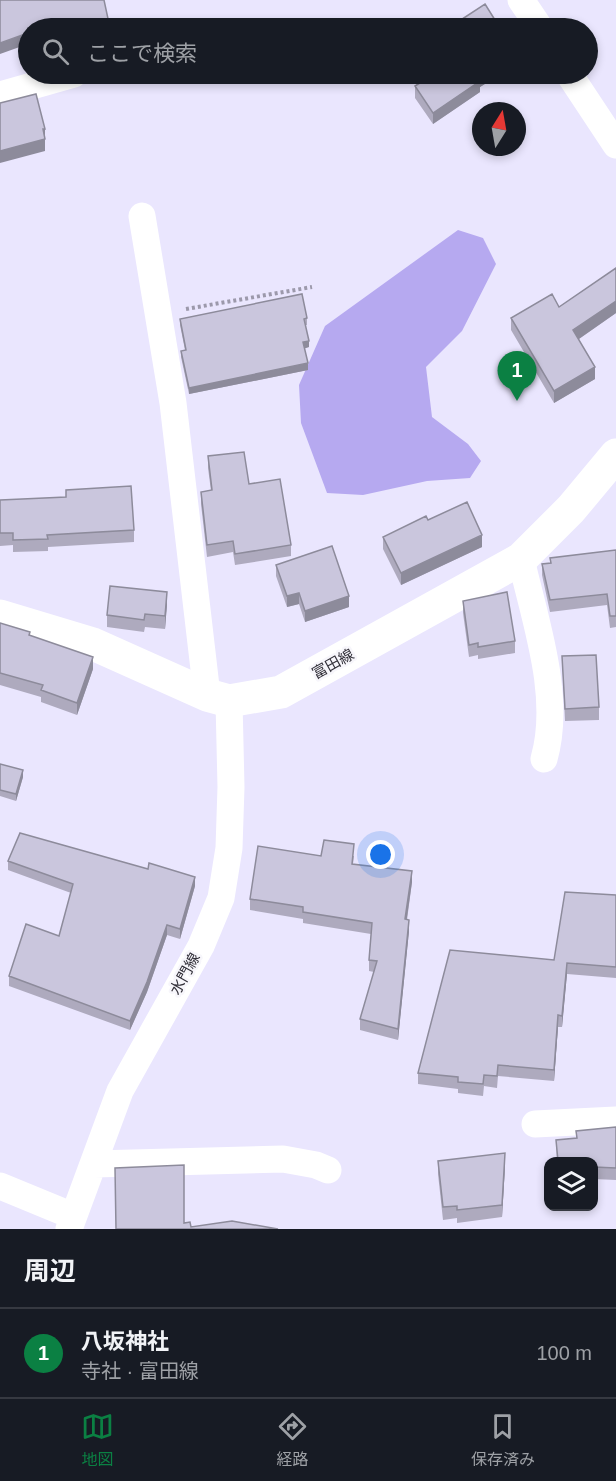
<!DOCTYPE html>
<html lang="ja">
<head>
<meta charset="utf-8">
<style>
  :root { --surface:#171b24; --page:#242831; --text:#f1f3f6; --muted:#9ea1a6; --line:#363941; --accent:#0b8043 }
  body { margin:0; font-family:Arial,"Noto Sans JP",sans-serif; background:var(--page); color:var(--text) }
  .controls { position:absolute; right:18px; bottom:18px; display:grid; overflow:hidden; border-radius:12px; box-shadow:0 3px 9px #0003 }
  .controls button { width:54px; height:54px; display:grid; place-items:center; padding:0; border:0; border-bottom:2px solid var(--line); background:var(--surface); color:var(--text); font:30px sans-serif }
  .compass { position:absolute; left:472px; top:102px; width:54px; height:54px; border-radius:50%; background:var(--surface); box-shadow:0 3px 9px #0003; rotate:11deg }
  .you { position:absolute; left:381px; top:855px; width:21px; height:21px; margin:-15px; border:4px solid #fff; border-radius:50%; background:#1a73e8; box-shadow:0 0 0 9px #1a73e833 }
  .badge { display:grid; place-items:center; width:39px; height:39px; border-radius:50%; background:var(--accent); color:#fff; font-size:20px; font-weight:700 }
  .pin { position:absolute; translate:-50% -50px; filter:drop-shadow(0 2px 3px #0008) }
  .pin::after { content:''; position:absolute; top:32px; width:21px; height:18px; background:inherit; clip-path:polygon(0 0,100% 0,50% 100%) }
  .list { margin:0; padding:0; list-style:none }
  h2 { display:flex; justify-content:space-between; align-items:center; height:78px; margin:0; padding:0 24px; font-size:26px }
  h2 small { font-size:20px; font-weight:400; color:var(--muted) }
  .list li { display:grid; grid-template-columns:39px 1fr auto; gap:18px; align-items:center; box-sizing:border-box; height:90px; padding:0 24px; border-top:2px solid var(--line) }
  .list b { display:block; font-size:22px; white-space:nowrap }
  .list p { margin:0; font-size:20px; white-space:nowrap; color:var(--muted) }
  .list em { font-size:20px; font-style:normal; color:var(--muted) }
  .icon { flex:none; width:33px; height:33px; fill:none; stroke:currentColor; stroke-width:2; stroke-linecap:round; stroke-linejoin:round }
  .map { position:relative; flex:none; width:616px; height:1229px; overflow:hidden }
  .search { position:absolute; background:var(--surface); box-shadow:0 3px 9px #0003; left:18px; right:18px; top:18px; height:66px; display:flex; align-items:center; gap:15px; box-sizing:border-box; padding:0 21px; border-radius:33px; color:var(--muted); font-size:22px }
  .sheet { height:168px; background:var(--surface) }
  nav { display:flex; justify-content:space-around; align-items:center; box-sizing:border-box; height:84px; border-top:2px solid var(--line); background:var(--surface); font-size:16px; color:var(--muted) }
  nav a { display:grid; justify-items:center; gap:3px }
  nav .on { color:var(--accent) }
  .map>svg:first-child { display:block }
  .forest { fill:#b6a9f0 }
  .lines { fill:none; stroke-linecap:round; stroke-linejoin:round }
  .path { stroke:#9c99ab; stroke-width:4; stroke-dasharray:3 3; stroke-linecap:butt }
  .minor { stroke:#fff; stroke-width:27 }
  .tertiary { stroke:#fff; stroke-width:33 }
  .wall { fill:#aeaabe }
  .shaded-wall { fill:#8d8b9b }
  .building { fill:#cac6dd; stroke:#8d8b9b; stroke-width:1.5 }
  .labels { text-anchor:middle; stroke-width:5; stroke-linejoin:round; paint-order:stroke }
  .street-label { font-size:15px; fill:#312f38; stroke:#f7f6fb }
</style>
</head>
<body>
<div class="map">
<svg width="616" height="1229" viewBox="0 0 616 1229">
  <rect width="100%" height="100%" fill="#eae6fe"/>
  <path class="forest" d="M458 230 483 238 496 264 462 331 426 367 432 417 468 444 481 461 470 478 427 481 363 495 327 493 301 423 299 385 325 326Z"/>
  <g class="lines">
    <path class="path" d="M186 309 312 287"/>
    <path class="minor" d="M521 0 540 28
      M569 74 616 145
      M0 95 74 74
      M142 216 173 403 207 695
      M521 559C535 621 562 696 544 759
      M535 1124 616 1120
      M94 1164 283 1159 316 1165 328 1170
      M0 1186 73 1216
      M69 1229 120 1091 201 946 221 898 229 848 231 787 229 701"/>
    <path class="tertiary" d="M0 616 93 644 207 695 229 701 281 692 521 559 571 509 616 455"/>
  </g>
  <path class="wall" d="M434 74H501L480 87V92L433 124 415 98V86Z
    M616 268V313L579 339 595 379 554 403 511 330V318L559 307Z
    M307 318V325H305L309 347 304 348 308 370 189 394 181 357V351L185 350 180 325V319Z
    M208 456 249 484 291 545V556L235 565 233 552 207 557 201 504V492L211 491 208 468Z
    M66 490 134 530V542L48 547V551L13 552V545L0 546V500L66 498Z
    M428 520 482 547 401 585 383 549V537Z
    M616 550V627L610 628 607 605 550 612 542 575V564L550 563V558Z
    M276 565 349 607 305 622 299 604 287 607 276 576Z
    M463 601 515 641V653L478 659V655L469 657 463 613Z
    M167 604 165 629 145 627 144 632 107 627V615Z
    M0 623 30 636 93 669 77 715 41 702V697L0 685Z
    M562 656 599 707V720L565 721Z
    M0 764 23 777 16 801 0 796Z
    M321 856H354L353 864 412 882 407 920 409 931 398 1040 360 1030V1019L374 972 369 971V960L371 934 303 923V919L250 910V899Z
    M8 861 195 886 180 939 167 935 147 992 130 1030 9 986V976L59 936 71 893 8 870Z
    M616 895V978L567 974 562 1027H558L554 1081 498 1076 497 1088 484 1086 483 1096 458 1093V1089L418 1084V1073L554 960Z
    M616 1127V1180L594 1179V1161H557L556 1140 576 1138V1131Z
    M438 1161 505 1166 502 1217 457 1223V1218L443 1220 438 1174Z"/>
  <path class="shaded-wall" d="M67 19V28H40Z
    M28 33V44L0 54V43Z
    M483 74H501L480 87V92L433 124V113Z
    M43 129H45V151L0 163V151Z
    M616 301V313L573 343V330Z
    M309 341V347L303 349V342Z
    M308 363V370L189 394V388Z
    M595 367V379L554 403V391Z
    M482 535V547L401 585V573Z
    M167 592V604L165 629V616Z
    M299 593V604L287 607V596Z
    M349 596V607L305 622V611Z
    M93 657V669L77 715V703Z
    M23 770V777L16 801V794Z
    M412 871V882L405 931V919Z
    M195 877V886L180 939V929Z
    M409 920V931L398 1040V1029Z
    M167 925V935L147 992 130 1030V1021Z
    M567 963V974L562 1027V1016Z
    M558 1015V1027L554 1081V1070Z
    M505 1153V1166L502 1217V1205Z"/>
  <path class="building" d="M0 0H104L110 28H69L67 19 40 28H28V33L0 43Z
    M485 4 500 28H455L453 25Z
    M434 74H483L478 77 480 81 433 113 415 86Z
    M36 94 45 129H43L45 139 0 151V103Z
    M616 268V301L573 330 595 367 554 391 511 318 552 294 559 307Z
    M302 294 307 318 304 319 309 341 303 342 308 363 189 388 181 351 186 350 180 319Z
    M244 452 249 484 280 479 291 545 235 554 233 541 207 545 201 492 212 490 208 456Z
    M131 486 134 530 47 535 48 539 13 540V533H0V500L66 497V490Z
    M467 502 482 535 401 573 383 537 426 516 428 520Z
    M332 546 349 596 305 611 299 593 287 596 276 565Z
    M616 550V616H610L607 594 550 600 542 564 551 563 550 558Z
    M110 586 167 592 165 616 145 614 144 620 107 615Z
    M507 592 515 641 478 647V643L469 645 463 601Z
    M0 623 30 632 29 635 93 657 77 703 41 690 43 685 0 673Z
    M596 655 599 707 565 709 562 656Z
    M0 764 23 770 16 794 0 790Z
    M20 833 148 869 149 863 195 877 180 929 167 925 147 982 130 1021 9 976 26 924 59 936 73 884 8 861Z
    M324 840 354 844 352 864 412 871 405 919 409 920 398 1029 360 1019 377 961 369 960 372 923 303 912V907L250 899 258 846 321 856Z
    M565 892 616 895V967L567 963 562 1016 558 1015 554 1070 498 1065 497 1076 484 1075 483 1084 458 1082V1077L418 1073 450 950 554 960Z
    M616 1127V1168L594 1167V1161H558L556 1140 577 1138 576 1131Z
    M505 1153 502 1205 457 1210V1206L443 1207 438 1161Z
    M184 1165V1223L190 1222 191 1227 232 1221 278 1229H116L115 1168Z"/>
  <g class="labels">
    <g class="street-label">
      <text transform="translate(333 664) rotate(-29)" y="5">富田線</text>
      <text transform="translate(185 974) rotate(-61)" y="5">水門線</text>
    </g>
  </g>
</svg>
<div class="controls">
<button><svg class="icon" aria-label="layers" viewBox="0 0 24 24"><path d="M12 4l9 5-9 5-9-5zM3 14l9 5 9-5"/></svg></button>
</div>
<svg class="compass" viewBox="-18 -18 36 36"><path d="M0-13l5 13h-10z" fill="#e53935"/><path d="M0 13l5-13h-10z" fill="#9ea1a6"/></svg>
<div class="you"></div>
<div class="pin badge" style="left:517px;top:401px">1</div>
<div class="search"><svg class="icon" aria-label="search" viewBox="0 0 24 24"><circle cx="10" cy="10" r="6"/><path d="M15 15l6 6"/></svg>ここで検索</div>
</div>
<section class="sheet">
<h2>周辺<small></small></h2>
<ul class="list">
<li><span class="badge">1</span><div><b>八坂神社</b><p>寺社 · 富田線</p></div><em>100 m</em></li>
</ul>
</section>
<nav>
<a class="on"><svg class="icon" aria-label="map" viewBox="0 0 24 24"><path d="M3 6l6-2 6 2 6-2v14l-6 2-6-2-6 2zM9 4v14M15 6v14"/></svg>地図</a>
<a><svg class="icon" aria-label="directions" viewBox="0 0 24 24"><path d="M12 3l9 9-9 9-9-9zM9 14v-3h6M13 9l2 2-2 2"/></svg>経路</a>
<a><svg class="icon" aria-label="saved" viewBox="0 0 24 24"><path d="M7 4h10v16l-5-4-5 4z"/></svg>保存済み</a>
</nav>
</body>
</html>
